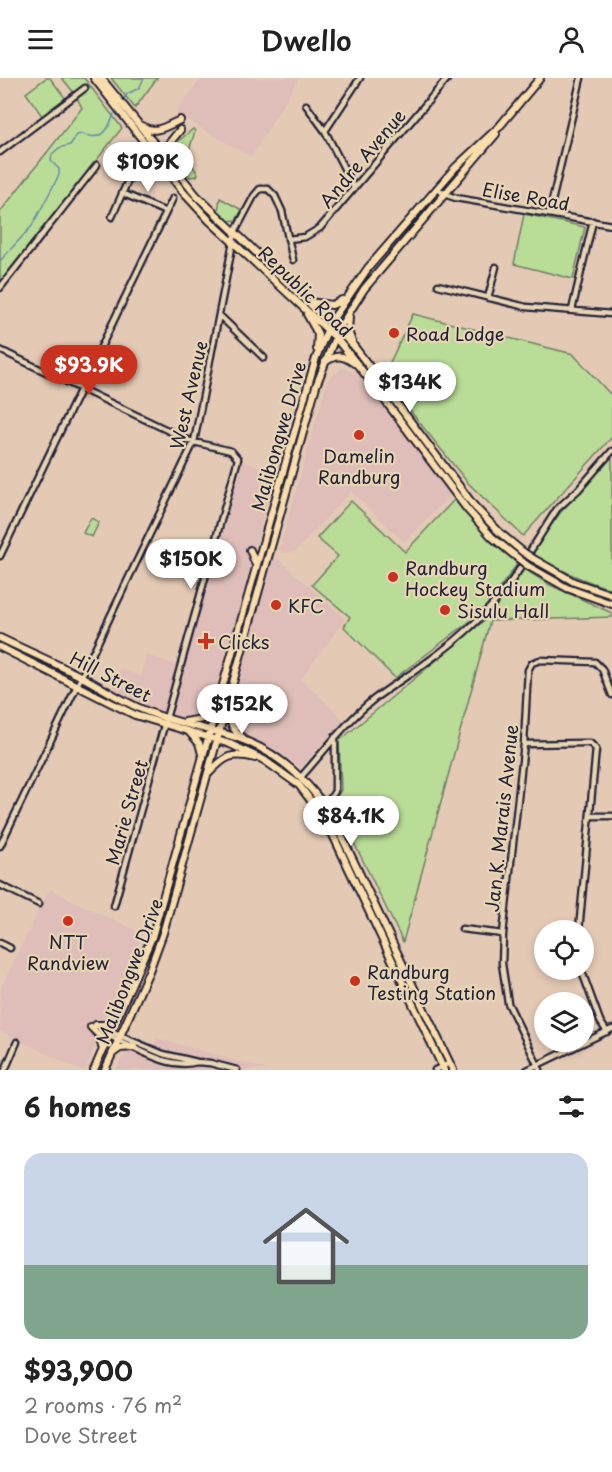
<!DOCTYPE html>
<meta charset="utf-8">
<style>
:root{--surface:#fff;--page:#f6f6f6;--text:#222;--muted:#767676;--line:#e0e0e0;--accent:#c8321e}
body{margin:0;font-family:"Playpen Sans",sans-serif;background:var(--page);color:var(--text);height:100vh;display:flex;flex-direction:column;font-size:22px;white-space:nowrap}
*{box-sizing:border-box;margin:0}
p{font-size:20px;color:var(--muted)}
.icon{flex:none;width:33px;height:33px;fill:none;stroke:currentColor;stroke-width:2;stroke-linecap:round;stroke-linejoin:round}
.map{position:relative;height:992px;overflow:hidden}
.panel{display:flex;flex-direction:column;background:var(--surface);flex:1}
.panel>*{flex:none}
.buttons{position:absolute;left:534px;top:842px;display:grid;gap:12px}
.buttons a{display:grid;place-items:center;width:60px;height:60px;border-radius:50%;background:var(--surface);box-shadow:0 3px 9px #0003;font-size:30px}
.price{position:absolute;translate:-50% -51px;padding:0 14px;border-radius:21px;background:#fff;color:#222;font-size:20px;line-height:39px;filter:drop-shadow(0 2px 3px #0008)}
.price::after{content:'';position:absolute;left:50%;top:36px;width:18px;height:14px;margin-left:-9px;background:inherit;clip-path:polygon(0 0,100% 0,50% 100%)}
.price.selected{background:var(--accent);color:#fff}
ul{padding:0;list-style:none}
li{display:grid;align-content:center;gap:12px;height:318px;padding:0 24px}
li+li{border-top:2px solid var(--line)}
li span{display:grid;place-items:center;height:186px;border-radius:18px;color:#555}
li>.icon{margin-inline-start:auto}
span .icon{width:108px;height:108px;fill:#fffc;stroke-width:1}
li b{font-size:26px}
h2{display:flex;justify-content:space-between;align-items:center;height:72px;padding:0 24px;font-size:26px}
header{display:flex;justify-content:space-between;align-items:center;height:78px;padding:0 24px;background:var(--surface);font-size:27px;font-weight:600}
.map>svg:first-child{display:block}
.built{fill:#dfbdb8}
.green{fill:#b9dc96;stroke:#6e7f68;stroke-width:1.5}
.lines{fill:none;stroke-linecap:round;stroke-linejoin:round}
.stream{stroke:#658ba9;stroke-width:1.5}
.minor-casing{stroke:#22223b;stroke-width:9}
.major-casing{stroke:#22223b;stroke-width:10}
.minor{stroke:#e8d5b3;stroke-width:4.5}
.major{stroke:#faddab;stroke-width:6}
.major-bridge-casing{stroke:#22223b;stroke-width:10;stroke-linecap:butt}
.major-bridge{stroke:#faddab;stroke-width:6}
.poi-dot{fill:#c8321e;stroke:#e8d5b3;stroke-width:2}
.labels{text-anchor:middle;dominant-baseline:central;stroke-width:4.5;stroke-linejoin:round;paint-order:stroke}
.street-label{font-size:18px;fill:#22223b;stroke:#e8d5b3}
.poi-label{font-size:18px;fill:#22223b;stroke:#e8d5b3;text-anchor:start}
</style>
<header><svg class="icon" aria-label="menu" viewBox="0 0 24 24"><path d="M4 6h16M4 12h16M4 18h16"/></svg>Dwello<svg class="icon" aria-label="person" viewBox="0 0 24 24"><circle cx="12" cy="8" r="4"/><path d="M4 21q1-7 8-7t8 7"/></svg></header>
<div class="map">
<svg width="612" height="992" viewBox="0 0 612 992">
<rect width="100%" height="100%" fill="#e4cab5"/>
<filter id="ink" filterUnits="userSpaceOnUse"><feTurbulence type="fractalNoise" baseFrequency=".0167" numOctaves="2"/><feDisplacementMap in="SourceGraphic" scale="12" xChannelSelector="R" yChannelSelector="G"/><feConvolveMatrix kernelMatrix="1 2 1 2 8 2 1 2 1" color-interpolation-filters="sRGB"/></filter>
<g filter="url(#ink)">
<!-- built -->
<path class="built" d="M 202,0 L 299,0 L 251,79 L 177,36 L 178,30 Z
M 343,290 L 359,297 L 451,416 L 404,464 L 351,413 L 295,474 L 283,475 L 279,472 L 328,301 Z
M 243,384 L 275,393 L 254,475 L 280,482 L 345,541 L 301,601 L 344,642 L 301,689 L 245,656 L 193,640 L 181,641 L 113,615 L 119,591 L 141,598 L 146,577 L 184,589 Z
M 49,811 L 143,856 L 85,992 L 80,992 L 0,953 L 0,912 Z
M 157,960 L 269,992 L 115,992 L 125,975 L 131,972 L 149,980 Z"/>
<!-- green -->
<path class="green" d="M 46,0 L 50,0 L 66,21 L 42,38 L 26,15 Z
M 62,0 L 84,0 L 122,50 L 0,204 L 0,134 L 82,30 L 75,16 Z
M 111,0 L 157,0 L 135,30 Z
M 193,51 L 195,53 L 187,79 L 198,96 L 197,98 L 190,99 L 169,77 L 169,71 Z
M 220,120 L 242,132 L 236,142 L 228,143 L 218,133 Z
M 524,136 L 585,149 L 573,201 L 514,186 Z
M 413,236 L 573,276 L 612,318 L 612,359 L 523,458 L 468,405 L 383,299 Z
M 612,379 L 612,511 C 582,503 557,491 530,475 L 561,434 Z
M 454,422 L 518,485 L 482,534 L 395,600 L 344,549 L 350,539 L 312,507 L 338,478 L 317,460 L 351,423 L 405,474 Z
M 91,440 L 99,444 L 92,459 L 83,455 Z
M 523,490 L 548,506 L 612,535 L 612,539 L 490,543 L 403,864 L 334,724 L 341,712 L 339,663 L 485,542 Z"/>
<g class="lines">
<!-- stream -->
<path class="stream" d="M 124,21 L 127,16 L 139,10 L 144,0
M 0,183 L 32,148 L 59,97 L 59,91 L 51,83 L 52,76 L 59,70 L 70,67 L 77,57 L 82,56 C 102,64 108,53 114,36"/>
<!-- minor casing -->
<g class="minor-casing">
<path id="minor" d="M 306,27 L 325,53 L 354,110
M 325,53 L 360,0
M 0,74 L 85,10
M 437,110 L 444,116 L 456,120 L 612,147
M 122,115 L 166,134
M 549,136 L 581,0
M 112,139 L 132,93
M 288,161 L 305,159 L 320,150 L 448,0
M 438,207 L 526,229 L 612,236
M 0,210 L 97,87
M 488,220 L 496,189
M 572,232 L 593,143
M 220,238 L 264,280
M 0,272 L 190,363 L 231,373 L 238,381 L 114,828
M 531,472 L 557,431 L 578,412 L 612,373
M 0,478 L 173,120
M 524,666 L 584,665 L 590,665 L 596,671 L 579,852
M 301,699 C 325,672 346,644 374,621 C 391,608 410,597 427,584 C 464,558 497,527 521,489
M 321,736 L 335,713 L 335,659
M 590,738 L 612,738
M 0,768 L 194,364 L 235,154 L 254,118 L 260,111 L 268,111 L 275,118 L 282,133 L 293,182
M 0,807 L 39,826
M 462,851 L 503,856
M 0,865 L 10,870
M 581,891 L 600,943 L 607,954
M 111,954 L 163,976 L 197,984 L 210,985 L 237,992
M 109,958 C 135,969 168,992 197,984
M 5,992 L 17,964
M 435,992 L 450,985
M 527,992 L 612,951
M 540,992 L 508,925 L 502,886 L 503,856 L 524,666 L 528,592 L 532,585 L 540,582 L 595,584 L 602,591 L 612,617"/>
</g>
<!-- major casing -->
<g class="major-casing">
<path id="major" d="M 94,0 L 184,115 L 209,142 L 335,259 L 365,296 L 467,431 L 492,459 L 519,481
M 101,0 L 196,117 L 353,267 L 474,428 L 500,455 L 523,474
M 142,48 C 154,57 167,48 180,42
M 166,80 L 167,68 L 180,52
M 309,224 L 332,227 L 342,222
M 307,236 L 318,256 L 317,271
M 349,239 L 348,253 L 352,264
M 325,284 C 336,276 343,277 354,285
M 250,472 L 256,487
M 532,480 L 574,504 L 612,517
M 528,488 L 567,510 L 612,526
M 0,560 C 27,573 55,585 82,599 C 101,609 119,621 139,630 C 169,644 203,649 235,659 C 278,673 310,704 334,742 L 453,992
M 0,569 L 135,637 L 230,666 L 264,682 L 299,707 L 321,736 L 333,757 L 444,992
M 228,631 C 229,644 233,652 243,660
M 185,644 L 202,641 L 217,632
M 190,655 L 199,665 L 203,680
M 209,695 C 225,678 231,674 255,680
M 314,747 L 323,748 L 328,753
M 96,947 L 108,947 L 115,943
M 91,949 L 100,958 L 102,969
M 113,975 L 120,970 L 134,969
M 94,992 L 152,859 L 287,380 L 316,280 L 330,245 L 368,190 L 455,90 L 499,49 L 540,0
M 105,992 L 149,893 L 163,855 L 316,308 L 338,252 L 364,211 L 496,56"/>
</g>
<!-- minor -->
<use href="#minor" class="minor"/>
<!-- major -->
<use href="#major" class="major"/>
<!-- major-bridge casing -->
<g class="major-bridge-casing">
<path id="major-bridge" d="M 523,474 L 532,480
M 519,481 L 528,488"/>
</g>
<!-- major-bridge -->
<use href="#major-bridge" class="major-bridge"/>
</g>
</g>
<!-- markers -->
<g class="poi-dot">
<circle cx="394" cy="255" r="6"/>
<circle cx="359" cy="357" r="6"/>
<circle cx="393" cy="499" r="6"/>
<circle cx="276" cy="527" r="6"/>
<circle cx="445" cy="532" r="6"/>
<path d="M203 554h6v6h6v6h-6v6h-6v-6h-6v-6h6z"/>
<circle cx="68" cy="843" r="6"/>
<circle cx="355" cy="903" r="6"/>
</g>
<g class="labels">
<!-- street labels -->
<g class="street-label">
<text transform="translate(362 80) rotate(-50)">Andre Avenue</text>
<text transform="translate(526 118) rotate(10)">Elise Road</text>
<text transform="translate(306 213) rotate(44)">Republic Road</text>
<text transform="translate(188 317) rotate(-77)">West Avenue</text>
<text transform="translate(278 358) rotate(-74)">Malibongwe Drive</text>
<text transform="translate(111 598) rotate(27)">Hill Street</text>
<text transform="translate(126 734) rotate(-74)">Marie Street</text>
<text transform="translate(501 740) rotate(-84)">Jan K. Marais Avenue</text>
<text transform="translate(129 893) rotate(-69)">Malibongwe Drive</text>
</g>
<!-- poi labels -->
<g class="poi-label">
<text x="406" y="255">Road Lodge</text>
<text x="359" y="377" text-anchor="middle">Damelin<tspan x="359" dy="21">Randburg</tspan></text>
<text x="405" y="489">Randburg<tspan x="405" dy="21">Hockey Stadium</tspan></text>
<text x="288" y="527">KFC</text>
<text x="457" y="532">Sisulu Hall</text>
<text x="218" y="563">Clicks</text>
<text x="68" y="863" text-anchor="middle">NTT<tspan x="68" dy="21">Randview</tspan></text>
<text x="367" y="893">Randburg<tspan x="367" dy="21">Testing Station</tspan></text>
</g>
</g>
</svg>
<div class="buttons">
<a><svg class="icon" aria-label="locate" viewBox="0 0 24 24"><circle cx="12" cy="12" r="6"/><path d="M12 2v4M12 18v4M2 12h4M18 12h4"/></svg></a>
<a><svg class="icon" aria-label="layers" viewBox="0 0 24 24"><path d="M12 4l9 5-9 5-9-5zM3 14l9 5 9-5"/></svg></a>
</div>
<b class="price" style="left:148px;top:115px">$109K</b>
<b class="price selected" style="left:89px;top:318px">$93.9K</b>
<b class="price" style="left:410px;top:335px">$134K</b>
<b class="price" style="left:191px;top:512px">$150K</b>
<b class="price" style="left:242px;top:657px">$152K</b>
<b class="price" style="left:351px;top:769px">$84.1K</b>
</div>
<section class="panel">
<h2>6 homes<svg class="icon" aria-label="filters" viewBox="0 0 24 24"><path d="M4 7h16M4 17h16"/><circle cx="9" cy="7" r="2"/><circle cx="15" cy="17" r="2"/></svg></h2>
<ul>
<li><span style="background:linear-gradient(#c9d6e8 60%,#7fa58c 0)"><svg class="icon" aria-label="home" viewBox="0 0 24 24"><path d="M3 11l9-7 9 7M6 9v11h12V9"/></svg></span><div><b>$93,900</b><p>2 rooms · 76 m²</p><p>Dove Street</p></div></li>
</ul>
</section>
